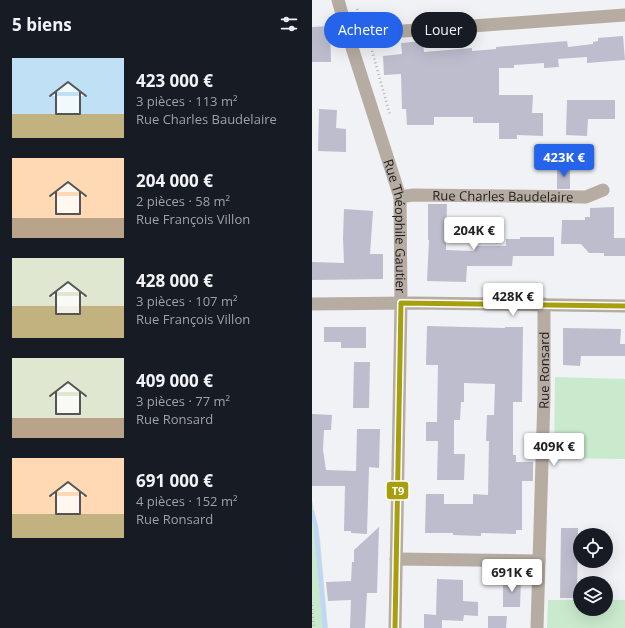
<!DOCTYPE html>
<html lang="fr">
<meta charset="utf-8">
<style>
:root{--surface:#171b24;--page:#20242c;--text:#f1f3f6;--muted:#9ea1a6;--accent:#2563eb}
body{margin:0;font-family:"Open Sans",sans-serif;background:var(--page);color:var(--text);height:100vh;display:flex;flex-direction:column;font-size:15px;white-space:nowrap}
*{box-sizing:border-box;margin:0}
p{font-size:13px;color:var(--muted)}
.icon{flex:none;width:22px;height:22px;fill:none;stroke:currentColor;stroke-width:2;stroke-linecap:round;stroke-linejoin:round}
.map{position:relative;flex:1;overflow:hidden}
.sheet{display:flex;flex-direction:column;background:var(--surface);width:312px}
.sheet>*{flex:none}
.guide{position:absolute;left:12px;top:12px;width:241px;height:36px;display:flex;gap:8px}
.buttons{position:absolute;left:261px;top:528px;display:grid;gap:8px}
.buttons a{display:grid;place-items:center;width:40px;height:40px;border-radius:50%;background:var(--surface);box-shadow:0 4px 16px #0002;font-size:20px}
.price{position:absolute;translate:-50% -34px;padding:0 9px;border-radius:4px;background:#fff;color:#222;font-size:13px;line-height:26px;filter:drop-shadow(0 1px 2px #0008)}
.price::after{content:'';position:absolute;left:50%;top:24px;width:12px;height:9px;margin-left:-6px;background:inherit;clip-path:polygon(0 0,100% 0,50% 100%)}
.price.current{background:var(--accent);color:#fff}
ul{padding:0;list-style:none}
li{display:flex;align-items:center;gap:12px;height:100px;padding:0 12px}
li span{display:grid;place-items:center;flex:none;width:112px;height:80px;border-radius:0px;color:#555}
li>.icon{margin-inline-start:auto}
span .icon{width:48px;height:48px;fill:#fffc;stroke-width:1}
li b{font-size:17px}
h2{display:flex;justify-content:space-between;align-items:center;height:48px;padding:0 12px;font-size:17px}
.tag{padding:0 14px;border-radius:18px;background:var(--surface);box-shadow:0 4px 16px #0002;font-size:14px;line-height:36px}
.tag.current{background:var(--accent);color:#fff}
main{display:flex;flex:1;min-height:0}
.map>svg:first-child{display:block}
.green{fill:#c9eacc}
.lines{fill:none;stroke-linecap:round;stroke-linejoin:round}
.stream{stroke:#c1d5f7;stroke-width:4.5}
.building{fill:#bdbdce}
.path{stroke:#b5b0a9;stroke-width:2.5;stroke-dasharray:1 3;stroke-linecap:butt}
.minor{stroke:#b6aca1;stroke-width:13}
.bus-1-casing{stroke:#fff;stroke-width:8}
.bus-1{stroke:#a79f0e;stroke-width:5}
.labels{text-anchor:middle;dominant-baseline:central;stroke-width:3.5;stroke-linejoin:round;paint-order:stroke}
.street-label{font-size:13px;fill:#222224;stroke:#fff}
.line-badge{stroke:#fff;stroke-width:1.5}
.badge-label{font-size:11px;text-anchor:middle;font-weight:bold;fill:#fff}
</style>
<main>
<section class="sheet">
<h2>5 biens<svg class="icon" aria-label="filters" viewBox="0 0 24 24"><path d="M4 7h16M4 17h16"/><circle cx="9" cy="7" r="2"/><circle cx="15" cy="17" r="2"/></svg></h2>
<ul>
<li><span style="background:linear-gradient(#bfe0f5 70%,#c2b280 0)"><svg class="icon" aria-label="home" viewBox="0 0 24 24"><path d="M3 11l9-7 9 7M6 9v11h12V9"/></svg></span><div><b>423 000 €</b><p>3 pièces · 113 m²</p><p>Rue Charles Baudelaire</p></div></li>
<li><span style="background:linear-gradient(#ffd9b3 75%,#b9a48a 0)"><svg class="icon" aria-label="home" viewBox="0 0 24 24"><path d="M3 11l9-7 9 7M6 9v11h12V9"/></svg></span><div><b>204 000 €</b><p>2 pièces · 58 m²</p><p>Rue François Villon</p></div></li>
<li><span style="background:linear-gradient(#dfe7d0 60%,#c2b280 0)"><svg class="icon" aria-label="home" viewBox="0 0 24 24"><path d="M3 11l9-7 9 7M6 9v11h12V9"/></svg></span><div><b>428 000 €</b><p>3 pièces · 107 m²</p><p>Rue François Villon</p></div></li>
<li><span style="background:linear-gradient(#dfe7d0 75%,#b9a48a 0)"><svg class="icon" aria-label="home" viewBox="0 0 24 24"><path d="M3 11l9-7 9 7M6 9v11h12V9"/></svg></span><div><b>409 000 €</b><p>3 pièces · 77 m²</p><p>Rue Ronsard</p></div></li>
<li><span style="background:linear-gradient(#ffd9b3 70%,#c2b280 0)"><svg class="icon" aria-label="home" viewBox="0 0 24 24"><path d="M3 11l9-7 9 7M6 9v11h12V9"/></svg></span><div><b>691 000 €</b><p>4 pièces · 152 m²</p><p>Rue Ronsard</p></div></li>
</ul>
</section>
<div class="map">
<svg width="313" height="628" viewBox="0 0 313 628">
<rect width="100%" height="100%" fill="#f1f2f5"/>
<!-- green -->
<path class="green" d="M 243,377 L 313,379 L 313,459 L 242,458 Z
M 0,500 L 8,539 L 16,628 L 0,628 Z
M 236,600 L 268,600 L 268,609 L 294,609 L 294,600 L 313,600 L 313,628 L 235,628 Z"/>
<g class="lines">
<!-- stream -->
<path class="stream" d="M 0,512 L 4,527 L 13,628"/>
</g>
<!-- building -->
<path class="building" d="M 18,26 L 19,62 L 0,62 L 0,27 Z
M 311,36 L 313,60 L 275,63 L 275,57 L 246,59 L 247,67 L 232,68 L 232,63 L 202,65 L 202,68 L 187,68 L 187,95 L 221,95 L 220,113 L 231,113 L 231,136 L 205,135 L 205,139 L 187,139 L 187,123 L 161,123 L 161,117 L 122,117 L 122,125 L 95,125 L 94,109 L 90,109 L 89,74 L 72,75 L 71,56 L 90,54 L 89,43 L 111,41 L 112,52 L 160,48 L 160,51 L 184,49 L 184,47 L 255,41 L 256,47 L 281,44 L 281,42 L 286,41 L 286,38 Z
M 255,100 L 303,100 L 303,119 L 276,119 L 275,136 L 254,135 Z
M 7,109 L 25,110 L 24,128 L 34,129 L 34,152 L 6,151 Z
M 245,166 L 258,166 L 258,189 L 245,189 Z
M 116,204 L 135,204 L 134,250 L 162,251 L 162,246 L 194,246 L 194,239 L 208,239 L 208,237 L 242,237 L 242,256 L 201,256 L 200,266 L 155,266 L 154,282 L 115,281 L 117,240 L 116,240 Z
M 302,207 L 302,238 L 313,238 L 313,256 L 292,256 L 292,253 L 277,253 L 269,244 L 249,244 L 250,220 L 273,220 L 273,217 L 278,217 L 278,208 Z
M 32,209 L 61,211 L 58,254 L 71,254 L 71,279 L 0,280 L 0,262 L 32,263 L 31,238 Z
M 115,326 L 193,328 L 193,327 L 211,327 L 210,402 L 201,402 L 201,455 L 204,455 L 204,462 L 221,462 L 221,481 L 210,481 L 210,530 L 204,530 L 204,534 L 169,533 L 169,536 L 141,535 L 141,533 L 113,533 L 114,494 L 132,494 L 132,504 L 161,504 L 161,494 L 176,495 L 177,441 L 174,441 L 175,415 L 182,415 L 183,384 L 152,383 L 152,402 L 149,402 L 148,420 L 142,420 L 142,454 L 153,454 L 152,480 L 125,480 L 126,441 L 114,441 L 114,422 L 125,422 L 126,365 L 114,365 Z
M 12,327 L 54,327 L 54,348 L 29,348 L 29,342 L 12,342 Z
M 251,328 L 309,329 L 308,344 L 313,344 L 313,356 L 269,356 L 268,366 L 251,365 Z
M 42,362 L 58,362 L 57,408 L 41,408 Z
M 0,414 L 20,415 L 19,430 L 12,430 L 11,450 L 14,470 L 44,471 L 45,429 L 68,429 L 67,468 L 57,467 L 55,534 L 39,533 L 39,531 L 32,531 L 33,486 L 0,486 Z
M 67,527 L 65,593 L 55,593 L 53,628 L 38,628 L 39,600 L 16,601 L 14,582 L 39,581 L 40,562 L 42,562 L 42,550 Z
M 249,528 L 266,528 L 265,598 L 248,598 Z
M 125,579 L 151,580 L 151,601 L 166,602 L 166,616 L 152,615 L 151,621 L 130,620 L 130,628 L 112,628 L 112,614 L 124,615 Z
M 191,580 L 209,580 L 208,607 L 191,607 Z
M 176,616 L 195,616 L 194,628 L 176,628 Z"/>
<g class="lines">
<!-- path -->
<path class="path" d="M 45,9 L 49,21
M 59,47 L 78,115
M 0,605 L 2,628"/>
<!-- minor -->
<g class="minor">
<path id="s1" d="M 26,0 L 36,35 L 88,197 L 89,303 L 83,628"/>
<path d="M 36,35 L 313,15"/>
<path id="s2" d="M 88,197 L 101,195 L 274,197 L 291,190"/>
<path d="M 0,304 L 101,303 L 313,306"/>
<path d="M 84,559 L 227,561"/>
<path id="s3" d="M 225,628 L 232,396 L 232,304"/>
</g>
<!-- bus-1 casing -->
<g class="bus-1-casing">
<path id="bus-1" d="M 83,628 L 89,303 L 313,306"/>
</g>
<!-- bus-1 -->
<use href="#bus-1" class="bus-1"/>
</g>
<g class="labels">
<!-- street labels -->
<g class="street-label">
<text stroke="none"><textPath href="#s2" startOffset="103">Rue Charles Baudelaire</textPath></text>
<text stroke="none"><textPath href="#s1" startOffset="235">Rue Théophile Gautier</textPath></text>
<text stroke="none"><textPath href="#s3" startOffset="258">Rue Ronsard</textPath></text>
</g>
</g>
<rect class="line-badge" x="74" y="481" width="23" height="19" rx="4" fill="#a79f0e"/>
<g class="badge-label">
<text x="86" y="495">T9</text>
</g>
</svg>
<div class="buttons">
<a><svg class="icon" aria-label="locate" viewBox="0 0 24 24"><circle cx="12" cy="12" r="6"/><path d="M12 2v4M12 18v4M2 12h4M18 12h4"/></svg></a>
<a><svg class="icon" aria-label="layers" viewBox="0 0 24 24"><path d="M12 4l9 5-9 5-9-5zM3 14l9 5 9-5"/></svg></a>
</div>
<b class="price current" style="left:252px;top:178px">423K €</b>
<b class="price" style="left:162px;top:251px">204K €</b>
<b class="price" style="left:201px;top:317px">428K €</b>
<b class="price" style="left:242px;top:467px">409K €</b>
<b class="price" style="left:200px;top:593px">691K €</b>
<div class="guide">
<a class="tag current">Acheter</a>
<a class="tag">Louer</a>
</div>
</div>
</main>
